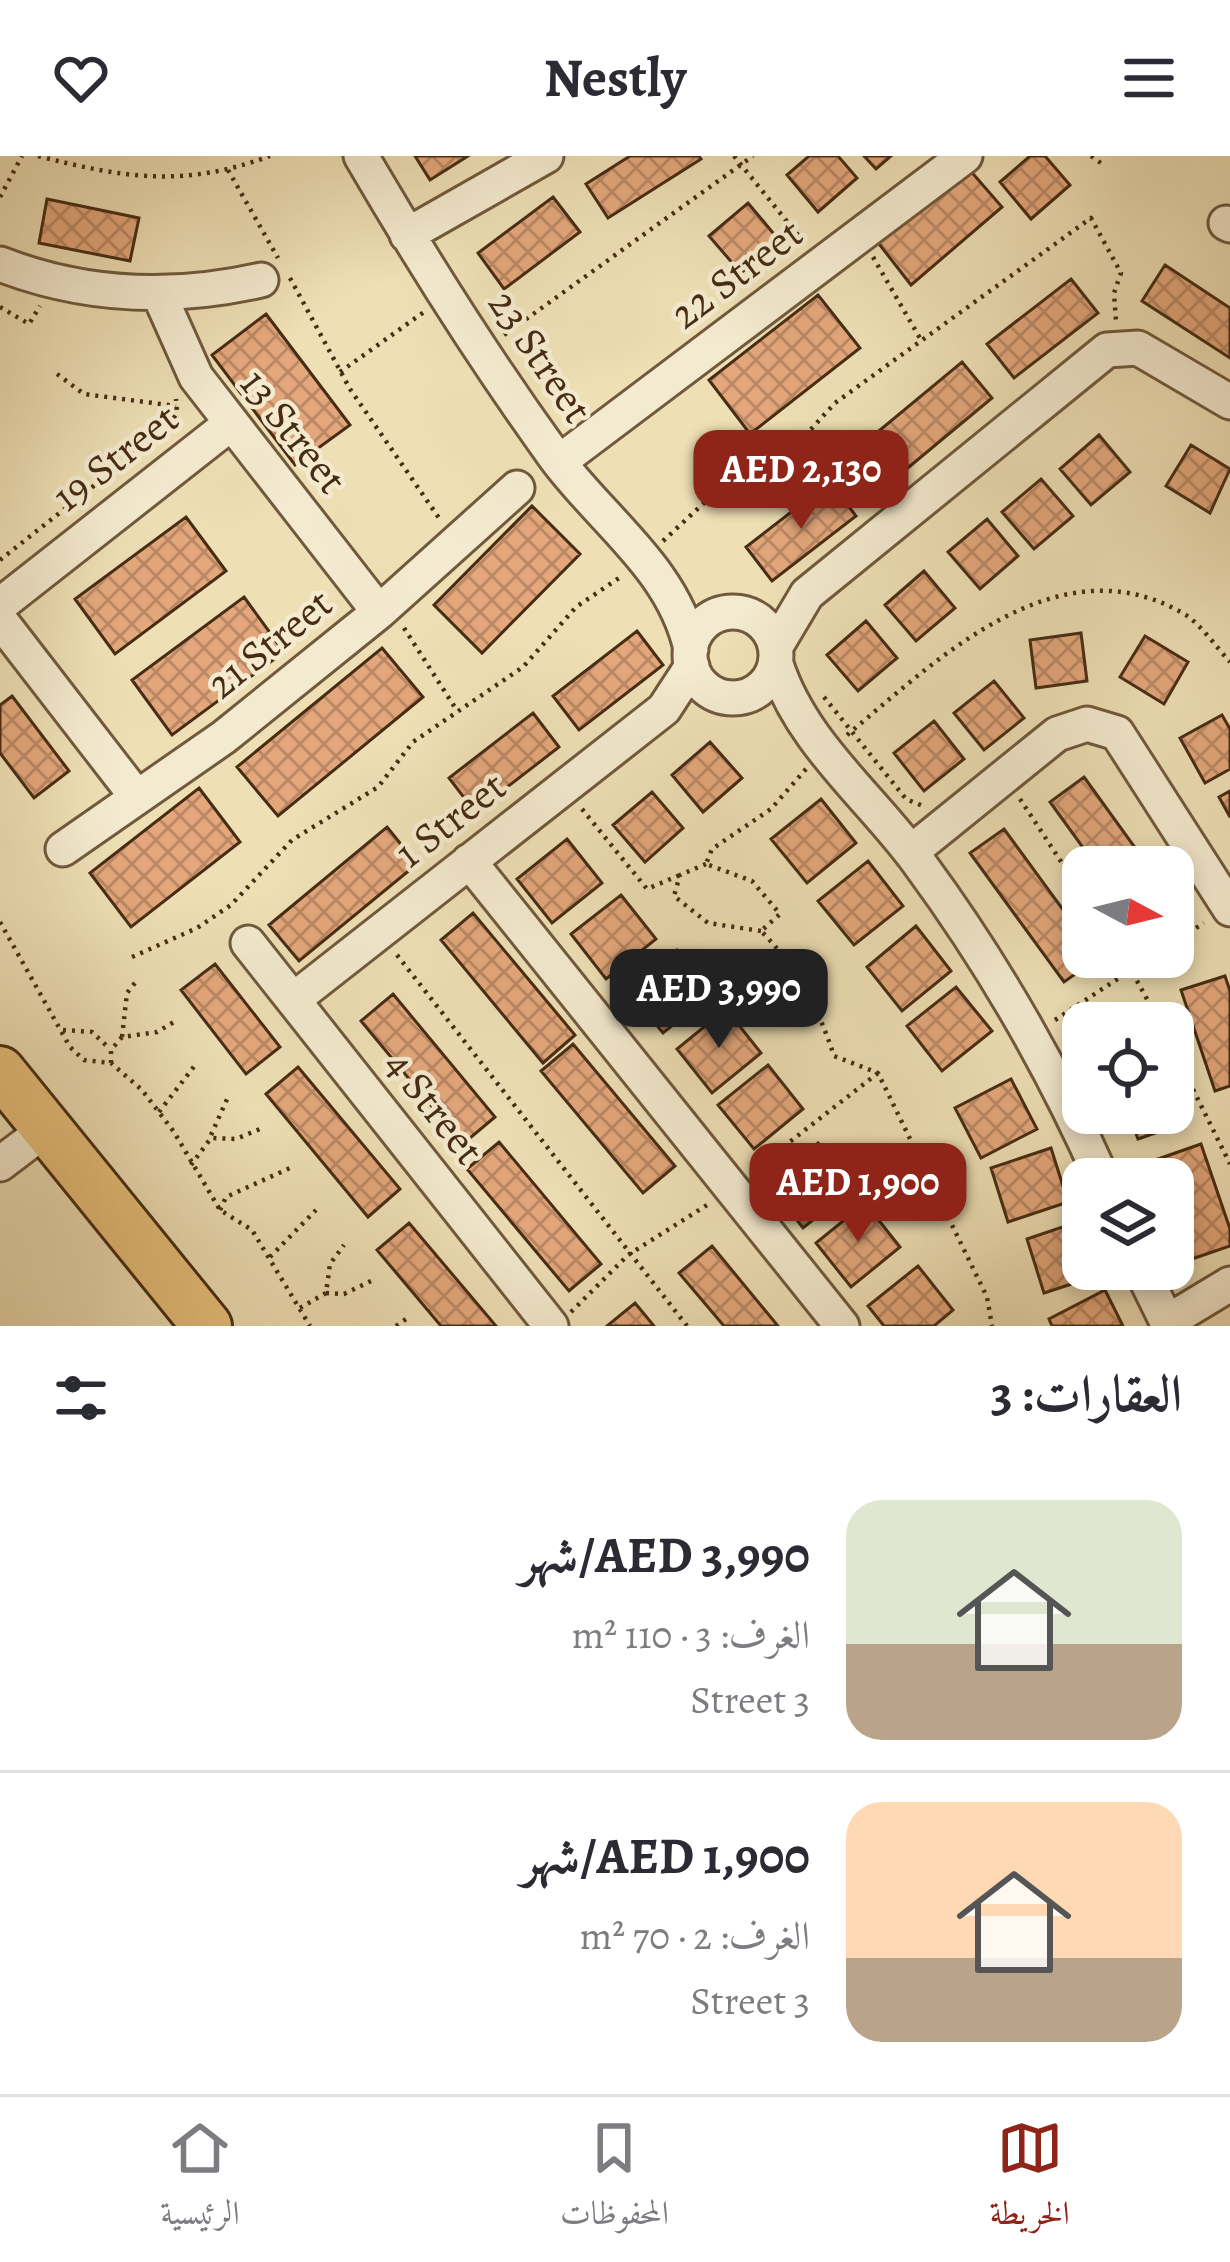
<!DOCTYPE html>
<html lang="ar">
<meta charset="utf-8">
<style>
:root{--surface:#fff;--page:#f2f2f3;--text:#2b2b33;--muted:#7c7c81;--line:#e1e1e2;--accent:#8f2418}
body{margin:0;font-family:Alegreya,Amiri,serif;background:var(--page);color:var(--text);direction:rtl;height:100vh;display:flex;flex-direction:column;font-size:45px;white-space:nowrap}
*{box-sizing:border-box;margin:0}
p{font-size:39px;color:var(--muted)}
.icon{flex:none;width:66px;height:66px;fill:none;stroke:currentColor;stroke-width:2;stroke-linecap:round;stroke-linejoin:round}
.map{position:relative;height:1170px;overflow:hidden;direction:ltr}
.side{display:flex;flex-direction:column;background:var(--surface);flex:1}
.side>*{flex:none}
.needle{width:78px;rotate:97deg}
.buttons{position:absolute;left:1062px;top:690px;display:grid;gap:24px}
.buttons a{display:grid;place-items:center;width:132px;height:132px;border-radius:24px;background:var(--surface);box-shadow:0 6px 18px #0003;font-size:60px}
.price{position:absolute;translate:-50% -102px;padding:0 27px;border-radius:24px;background:var(--accent);color:#fff;font-size:39px;line-height:78px;filter:drop-shadow(0 3px 6px #0008)}
.price::after{content:'';position:absolute;left:50%;top:72px;width:36px;height:27px;margin-left:-18px;background:inherit;clip-path:polygon(0 0,100% 0,50% 100%)}
.price.current{background:#222;color:#fff}
ul{padding:0;list-style:none}
li{display:flex;align-items:center;gap:36px;height:300px;padding:0 48px}
li+li{border-top:3px solid var(--line)}
li span{display:grid;place-items:center;flex:none;width:336px;height:240px;border-radius:36px;color:#555}
li>.icon{margin-inline-start:auto}
span .icon{width:144px;height:144px;fill:#fffc;stroke-width:1}
li b{font-size:51px}
h2{display:flex;justify-content:space-between;align-items:center;height:144px;padding:0 48px;font-size:51px}
header{display:flex;justify-content:space-between;align-items:center;height:156px;padding:0 48px;background:var(--surface);font-size:54px;font-weight:600}
.tabs{display:flex;justify-content:space-around;align-items:center;height:168px;border-top:3px solid var(--line);background:var(--surface);font-size:33px;color:var(--muted)}
.tabs a{display:grid;justify-items:center;gap:6px}
.tabs .current{color:var(--accent)}
.map>svg:first-child{display:block}
.building{fill:url(#building-cross-hatch);stroke:#462c13;stroke-width:3}
.lines{fill:none;stroke-linecap:round;stroke-linejoin:round}
.minor-casing{stroke:#70593c;stroke-width:39}
.highway-casing{stroke:#462c13;stroke-width:54}
.path{stroke:#462c13;stroke-width:4.5;stroke-dasharray:3 6;stroke-linecap:butt}
.minor{stroke:#f4eacf;stroke-width:33}
.highway{stroke:#e7c07a;stroke-width:48}
.labels{text-anchor:middle;dominant-baseline:central;stroke-width:9;stroke-linejoin:round;paint-order:stroke}
.street-label{font-size:42px;fill:#462c13;stroke:#f4eacf}
</style>
<header><svg class="icon" aria-label="menu" viewBox="0 0 24 24"><path d="M4 6h16M4 12h16M4 18h16"/></svg>Nestly<svg class="icon" aria-label="heart" viewBox="0 0 24 24"><path d="M12 20l-8-8c-3-5 5-10 8-4 3-6 11-1 8 4z"/></svg></header>
<div class="map">
<svg width="1230" height="1170" viewBox="0 0 1230 1170">
<defs>
<pattern id="building-cross-hatch" width="8" height="8" patternUnits="userSpaceOnUse" patternTransform="scale(3)"><rect width="8" height="8" fill="#e3a77b"/><path d="M0 0l8 8M0 8l8-8" fill="none" stroke="#ba8864"/></pattern>
</defs>
<rect width="100%" height="100%" fill="#eedfb5"/>
<filter id="stains"><feTurbulence type="fractalNoise" baseFrequency=".00167" numOctaves="4"/><feColorMatrix values="0 0 0 0 .2 0 0 0 0 .09 0 0 0 0 .02 0 0 0 .5 -.17"/></filter>
<radialGradient id="worn" r=".72"><stop offset=".6" stop-color="#630" stop-opacity="0"/><stop offset="1" stop-color="#630" stop-opacity=".3"/></radialGradient>
<!-- building -->
<path class="building" d="M 415,0 L 468,0 L 430,24 Z
M 630,0 L 699,0 L 701,3 L 608,62 L 586,28 Z
M 809,0 L 838,0 L 857,22 L 818,56 L 787,19 Z
M 864,0 L 891,0 L 876,13 Z
M 1030,0 L 1045,0 L 1070,29 L 1031,63 L 1000,26 Z
M 968,12 L 1002,51 L 911,129 L 876,84 Z
M 553,41 L 580,76 L 504,133 L 478,97 Z
M 47,43 L 139,62 L 130,105 L 39,87 Z
M 748,47 L 779,84 L 741,117 L 709,80 Z
M 1165,109 L 1230,152 L 1230,202 L 1142,145 Z
M 1071,123 L 1098,157 L 1014,222 L 987,188 Z
M 818,139 L 860,192 L 750,278 L 709,224 Z
M 266,158 L 350,269 L 295,309 L 212,199 Z
M 962,206 L 992,242 L 874,340 L 845,303 Z
M 1099,279 L 1130,316 L 1091,349 L 1060,313 Z
M 1191,289 L 1230,313 L 1210,357 L 1166,330 Z
M 1041,323 L 1073,360 L 1034,393 L 1002,356 Z
M 830,326 L 856,360 L 772,425 L 746,391 Z
M 532,350 L 580,398 L 482,497 L 434,449 Z
M 186,361 L 226,415 L 115,498 L 75,443 Z
M 987,363 L 1018,400 L 980,433 L 948,396 Z
M 924,415 L 955,452 L 916,485 L 885,449 Z
M 244,441 L 284,496 L 172,579 L 132,524 Z
M 866,465 L 897,502 L 858,535 L 827,499 Z
M 637,475 L 663,509 L 579,574 L 553,540 Z
M 1081,477 L 1087,525 L 1036,532 L 1030,484 Z
M 1145,480 L 1188,506 L 1164,548 L 1120,521 Z
M 382,492 L 423,541 L 278,660 L 237,611 Z
M 994,525 L 1024,562 L 984,594 L 954,557 Z
M 12,540 L 69,615 L 34,642 L 0,597 L 0,549 Z
M 533,557 L 559,591 L 475,656 L 449,622 Z
M 1222,559 L 1230,573 L 1230,613 L 1205,627 L 1180,582 Z
M 934,565 L 964,603 L 924,635 L 894,597 Z
M 710,586 L 742,622 L 703,656 L 672,619 Z
M 1084,621 L 1149,711 L 1097,711 L 1050,646 Z
M 199,632 L 240,686 L 131,771 L 90,717 Z
M 1230,635 L 1230,661 L 1219,641 Z
M 652,636 L 683,672 L 645,706 L 613,669 Z
M 821,643 L 856,687 L 807,727 L 771,683 Z
M 387,671 L 417,708 L 299,805 L 269,769 Z
M 1004,673 L 1083,781 L 1083,801 L 1098,802 L 1064,826 L 970,697 Z
M 567,683 L 602,727 L 552,767 L 517,723 Z
M 868,705 L 903,750 L 854,789 L 818,745 Z
M 621,739 L 656,783 L 606,823 L 571,778 Z
M 473,757 L 575,879 L 543,907 L 441,784 Z
M 916,770 L 951,815 L 902,855 L 867,811 Z
M 677,794 L 712,838 L 663,877 L 627,833 Z
M 215,808 L 280,891 L 246,918 L 181,834 Z
M 1225,820 L 1230,835 L 1230,930 L 1215,935 L 1181,834 Z
M 956,831 L 992,875 L 942,915 L 907,870 Z
M 393,838 L 495,961 L 463,988 L 361,865 Z
M 726,853 L 761,897 L 712,937 L 677,893 Z
M 573,888 L 675,1010 L 643,1037 L 541,915 Z
M 768,909 L 803,953 L 754,993 L 718,949 Z
M 298,911 L 400,1033 L 368,1061 L 266,938 Z
M 1011,923 L 1037,973 L 981,1002 L 955,952 Z
M 1173,943 L 1181,968 L 1138,983 L 1129,957 L 1173,957 Z
M 499,986 L 601,1108 L 569,1135 L 467,1013 Z
M 818,987 L 853,1032 L 803,1072 L 768,1027 Z
M 1201,988 L 1230,1073 L 1230,1090 L 1192,1103 L 1173,1048 L 1173,1023 L 1165,1023 L 1158,1003 Z
M 1051,992 L 1068,1046 L 1008,1066 L 991,1012 Z
M 865,1047 L 900,1091 L 851,1131 L 816,1087 Z
M 1083,1064 L 1083,1113 L 1105,1117 L 1044,1137 L 1027,1083 Z
M 409,1067 L 496,1170 L 441,1170 L 377,1094 Z
M 712,1090 L 778,1170 L 724,1170 L 679,1117 Z
M 918,1110 L 953,1154 L 934,1170 L 884,1170 L 868,1150 Z
M 1105,1134 L 1123,1170 L 1052,1170 L 1049,1163 Z
M 635,1147 L 654,1170 L 607,1170 Z"/>
<g class="lines">
<!-- minor casing -->
<g class="minor-casing">
<path id="minor" d="M 361,0 C 421,103 485,204 555,301 C 602,365 673,412 691,493
M 1226,67 L 1230,69
M 407,79 L 546,0
M 0,108 C 85,141 173,144 261,124
M 159,138 L 196,221 L 379,456
M 559,306 L 965,0
M 0,449 L 229,269
M690 499a43 43 0 1 1 86 0a43 43 0 1 1-86 0Z
M 0,464 L 136,640
M 776,490 L 807,438 L 1107,194 L 1138,192 L 1230,246
M 776,508 C 801,587 871,641 919,707 C 992,806 1052,910 1102,1023
M 63,693 L 224,581 L 379,456 L 517,332
M 911,696 L 1057,578 L 1087,568 L 1117,577 L 1230,753
M 469,705 L 842,1170
M 248,787 L 551,1170
M 293,844 L 664,553 L 692,510
M 0,1008 L 45,974
M 1141,1113 L 1169,1170
M 1167,1166 L 1230,1128"/>
</g>
<!-- highway casing -->
<g class="highway-casing">
<path id="highway" d="M 0,915 L 207,1170"/>
</g>
<!-- path -->
<path class="path" d="M 38,0 C 124,22 183,32 270,0
M 734,0 L 806,89
M 1091,0 L 1105,10
M 228,14 L 278,102
M 0,41 L 22,0
M 873,101 L 921,184
M 290,122 L 350,233 L 439,362
M 0,151 L 29,168 L 40,150
M 504,179 L 753,0
M 340,216 L 424,156
M 57,218 L 84,238 L 176,250
M 663,385 L 705,346 L 745,333 L 771,317 L 835,247 L 1091,62 L 1121,117 L 1114,137 L 1116,165
M 0,404 L 167,272 L 177,257 L 176,243
M 404,472 L 456,553
M 824,541 L 906,643 L 923,650
M 847,579 C 938,503 1059,383 1186,459 C 1202,470 1217,492 1230,506
M 806,613 L 771,653 L 712,693 L 706,708 L 752,725 L 780,758 L 761,775 C 799,814 817,849 834,900 L 878,917 L 987,1141 L 992,1170
M 1020,643 L 1083,739
M 582,653 L 647,733 L 680,719
M 706,708 L 680,719 L 674,740 L 708,767 L 761,775
M 0,766 L 70,891 L 84,904 L 111,907 L 142,934 L 174,976 L 220,1054 L 252,1074 L 310,1170
M 1173,786 L 1204,767
M 397,799 L 687,1170
M 132,801 L 197,772 L 231,749 L 292,684 L 378,631 L 413,586 L 523,511 L 576,451 L 622,420
M 1124,801 L 1160,867
M 1055,864 L 1151,801
M 63,874 L 92,876 L 110,893
M 122,881 L 127,837 L 138,823
M 1173,893 L 1230,1008
M 111,907 L 111,894 L 122,881 L 157,876 L 174,866
M 159,956 L 196,908
M 211,979 L 228,941
M 191,1009 L 211,982 L 236,983 L 260,973
M 755,1013 L 878,917
M 220,1054 L 226,1041 L 290,1012
M 270,1101 L 316,1054
M 326,1137 L 344,1138 L 371,1125
M 300,1152 L 326,1137 L 330,1108 L 344,1089
M 571,1156 L 628,1099 L 707,1049
M 396,1170 L 406,1163"/>
<!-- minor -->
<use href="#minor" class="minor"/>
<!-- highway -->
<use href="#highway" class="highway"/>
</g>
<g class="labels">
<!-- street labels -->
<g class="street-label">
<text transform="translate(736 117) rotate(-37)">22 Street</text>
<text transform="translate(541 200) rotate(56)">23 Street</text>
<text transform="translate(294 275) rotate(52)">13 Street</text>
<text transform="translate(115 301) rotate(-38)">19 Street</text>
<text transform="translate(269 487) rotate(-39)">21 Street</text>
<text transform="translate(450 663) rotate(-38)">1 Street</text>
<text transform="translate(435 951) rotate(52)">4 Street</text>
</g>
</g>
<rect width="100%" height="100%" filter="url(#stains)"/>
<rect width="100%" height="100%" fill="url(#worn)"/>
</svg>
<div class="buttons">
<a><svg class="needle" viewBox="-14 -14 28 28"><path d="M0-13l5 13h-10z" fill="#e53935"/><path d="M0 13l5-13h-10z" fill="#7c7c81"/></svg></a>
<a><svg class="icon" aria-label="locate" viewBox="0 0 24 24"><circle cx="12" cy="12" r="6"/><path d="M12 2v4M12 18v4M2 12h4M18 12h4"/></svg></a>
<a><svg class="icon" aria-label="layers" viewBox="0 0 24 24"><path d="M12 4l9 5-9 5-9-5zM3 14l9 5 9-5"/></svg></a>
</div>
<b class="price" style="left:801px;top:376px">AED 2,130</b>
<b class="price current" style="left:719px;top:895px">AED 3,990</b>
<b class="price" style="left:858px;top:1089px">AED 1,900</b>
</div>
<section class="side">
<h2>العقارات: 3<svg class="icon" aria-label="filters" viewBox="0 0 24 24"><path d="M4 7h16M4 17h16"/><circle cx="9" cy="7" r="2"/><circle cx="15" cy="17" r="2"/></svg></h2>
<ul>
<li><span style="background:linear-gradient(#dfe7d0 60%,#b9a48a 0)"><svg class="icon" aria-label="home" viewBox="0 0 24 24"><path d="M3 11l9-7 9 7M6 9v11h12V9"/></svg></span><div><b>AED 3,990/شهر</b><p>الغرف: 3 · 110 m²</p><p>3 Street</p></div></li>
<li><span style="background:linear-gradient(#ffd9b3 65%,#b9a48a 0)"><svg class="icon" aria-label="home" viewBox="0 0 24 24"><path d="M3 11l9-7 9 7M6 9v11h12V9"/></svg></span><div><b>AED 1,900/شهر</b><p>الغرف: 2 · 70 m²</p><p>3 Street</p></div></li>
</ul>
</section>
<nav class="tabs">
<a class="current"><svg class="icon" aria-label="map" viewBox="0 0 24 24"><path d="M3 6l6-2 6 2 6-2v14l-6 2-6-2-6 2zM9 4v14M15 6v14"/></svg>الخريطة</a>
<a><svg class="icon" aria-label="saved" viewBox="0 0 24 24"><path d="M7 4h10v16l-5-4-5 4z"/></svg>المحفوظات</a>
<a><svg class="icon" aria-label="home" viewBox="0 0 24 24"><path d="M3 11l9-7 9 7M6 9v11h12V9"/></svg>الرئيسية</a>
</nav>
